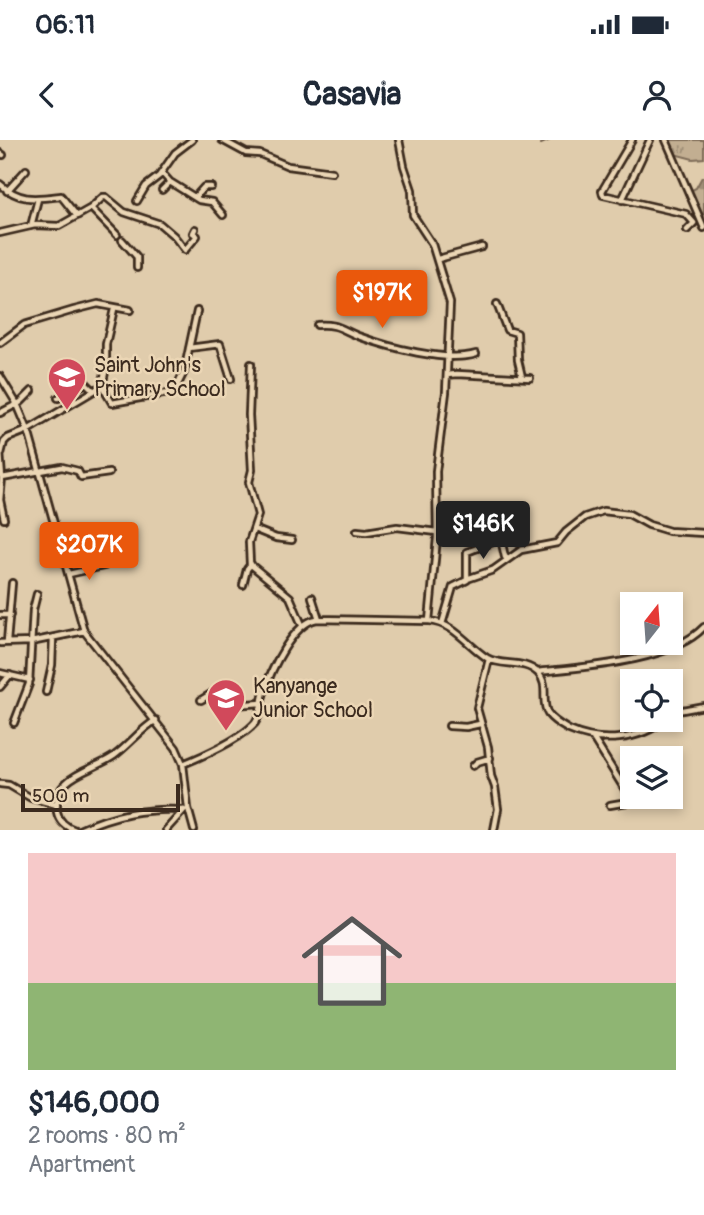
<!DOCTYPE html>
<meta charset="utf-8">
<style>
:root{--surface:#fff;--page:#f2f2f3;--text:#1f2937;--muted:#747a83;--accent:#ea580c}
body{margin:0;font-family:Pangolin,sans-serif;background:var(--page);color:var(--text);height:100vh;display:flex;flex-direction:column;font-size:26px;white-space:nowrap}
*{box-sizing:border-box;margin:0}
p{font-size:23px;color:var(--muted)}
.icon{flex:none;width:38px;height:38px;fill:none;stroke:currentColor;stroke-width:2;stroke-linecap:round;stroke-linejoin:round}
.map{position:relative;height:690px;overflow:hidden}
.details{display:flex;flex-direction:column;background:var(--surface);flex:1}
.details>*{flex:none}
.needle{width:46px;rotate:17deg}
.controls{position:absolute;left:620px;top:452px;display:grid;gap:14px}
.controls a{display:grid;place-items:center;width:63px;height:63px;border-radius:0px;background:var(--surface);box-shadow:0 4px 10px #0003;font-size:35px}
.scale{position:absolute;left:21px;bottom:18px;width:159px;box-sizing:border-box;padding-left:7px;border:4px solid #3b2a1e;border-top:0;font-size:19px;line-height:24px;white-space:nowrap;color:#3b2a1e;-webkit-text-stroke:5px #ebd6b5;paint-order:stroke}
.price{position:absolute;translate:-50% -60px;padding:0 16px;border-radius:7px;background:var(--accent);color:#fff;font-size:23px;line-height:46px;filter:drop-shadow(0 2px 4px #0008)}
.price::after{content:'';position:absolute;left:50%;top:42px;width:21px;height:16px;margin-left:-10px;background:inherit;clip-path:polygon(0 0,100% 0,50% 100%)}
.price.active{background:#222;color:#fff}
ul{padding:0;list-style:none}
li{display:grid;align-content:center;gap:14px;height:371px;padding:0 28px}
li span{display:grid;place-items:center;height:217px;border-radius:0px;color:#555}
li>.icon{margin-inline-start:auto}
span .icon{width:126px;height:126px;fill:#fffc;stroke-width:1}
li b{font-size:30px}
.status{display:flex;justify-content:space-between;align-items:center;height:49px;padding:0 35px;background:var(--surface);direction:ltr}
.status svg{height:19px;fill:currentColor}
header{display:flex;justify-content:space-between;align-items:center;height:91px;padding:0 28px;background:var(--surface);font-size:32px;font-weight:800}
.map>svg:first-child{display:block}
.grass{fill:url(#grass-tufts);stroke:#7e6c58;stroke-width:2}
.forest{fill:url(#forest-firs);stroke:#7e6c58;stroke-width:2}
.lines{fill:none;stroke-linecap:round;stroke-linejoin:round}
.stream{stroke:#73614e;stroke-width:2}
.minor-casing{stroke:#3b2a1e;stroke-width:10}
.minor{stroke:#ebd6b5;stroke-width:4.5}
.labels{text-anchor:middle;dominant-baseline:central;stroke-width:5;stroke-linejoin:round;paint-order:stroke}
.poi-label{font-size:21px;fill:#3b2a1e;stroke:#ebd6b5;text-anchor:start}
</style>
<div class="status"><b>06:11</b><svg viewBox="0 0 49 12"><path d="M0 12V9h3v3zM5 12V6h3v6zM10 12V3h3v9zM15 12V0h3v12zM26 1h20v11H26zM47 4h2v5h-2z"/></svg></div>
<header><svg class="icon" aria-label="back" viewBox="0 0 24 24"><path d="M15 5l-7 7 7 7"/></svg>Casavia<svg class="icon" aria-label="person" viewBox="0 0 24 24"><circle cx="12" cy="8" r="4"/><path d="M4 21q1-7 8-7t8 7"/></svg></header>
<div class="map">
<svg width="704" height="690" viewBox="0 0 704 690">
<defs>
<pattern id="grass-tufts" width="24" height="20" patternUnits="userSpaceOnUse" patternTransform="scale(1.75)"><rect width="24" height="20" fill="#c2ae91"/><path d="M3 7l-1-3M5 7V3M7 7l1-3M15 17l-1-3M17 17v-4M19 17l1-3" fill="none" stroke="#9f8e76"/></pattern>
<pattern id="forest-firs" width="22" height="20" patternUnits="userSpaceOnUse" patternTransform="scale(1.75)"><rect width="22" height="20" fill="#c2ae91"/><path d="M5 1l3.5 6h-7zM16 11l3.5 6h-7z" fill="#9f8e76"/></pattern>
</defs>
<rect width="100%" height="100%" fill="#e0ccac"/>
<filter id="ink" filterUnits="userSpaceOnUse"><feTurbulence type="fractalNoise" baseFrequency=".0143" numOctaves="2"/><feDisplacementMap in="SourceGraphic" scale="14" xChannelSelector="R" yChannelSelector="G"/><feConvolveMatrix kernelMatrix="1 2 1 2 8 2 1 2 1" color-interpolation-filters="sRGB"/></filter>
<g filter="url(#ink)">
<!-- grass -->
<path class="grass" d="M 669,0 L 704,0 L 704,18 L 693,19 L 674,14 Z"/>
<!-- forest -->
<path class="forest" d="M 702,37 L 704,37 L 704,78 L 701,80 L 688,52 L 696,48 Z"/>
<g class="lines">
<!-- stream -->
<path class="stream" d="M 541,4 L 550,0"/>
<!-- minor casing -->
<g class="minor-casing">
<path id="minor" d="M 222,0 L 246,13 L 260,14 L 288,26 L 332,32
M 399,0 L 404,26 L 412,50 L 413,75 L 432,104 L 450,163 L 446,252 L 436,331 L 437,398 L 429,481
M 632,0 L 602,51 L 603,55 L 686,74 L 694,83 L 687,90
M 666,0 L 704,88
M 0,13 L 3,15
M 162,33 L 170,42 L 162,50
M 170,42 L 199,60 L 212,62 L 223,75
M 0,44 C 20,62 35,59 61,56 L 77,76
M 7,51 L 26,30
M 195,57 L 204,47 L 211,47
M 622,60 L 650,0
M 137,61 L 146,46 L 159,36 L 175,13 L 192,0
M 91,68 L 103,57 L 106,57 L 124,72 L 160,84 L 174,96 L 185,110 L 197,96 L 193,93 L 195,89
M 31,86 L 38,59
M 0,93 L 35,85 L 59,86 L 91,68 L 117,95
M 122,100 L 137,117 L 137,128
M 438,119 L 482,107
M 497,164 L 507,190 L 517,193 L 518,220 L 522,237
M 317,185 C 338,184 339,188 358,196 C 388,207 446,223 476,214
M 0,203 L 24,185 L 74,170 L 98,164 L 130,170
M 189,208 L 220,204 L 231,239
M 251,224 L 249,275 L 252,330 L 249,342 L 258,375 L 249,402 L 250,424 L 290,457 L 302,485
M 447,235 L 457,234 L 530,238
M 0,236 L 17,264 L 28,290 L 84,491 L 176,608 L 183,624 L 188,668 L 194,690
M 102,246 L 106,228 L 106,204 L 114,169
M 58,258 L 86,243 L 93,250
M 0,273 L 21,262 L 32,251
M 0,312 L 2,338
M 1,314 L 4,302 L 8,298 L 28,290 L 102,246 L 112,263 L 174,252 L 184,232 L 197,171
M 4,379 L 0,360 L 2,338 L 62,327 L 78,331 L 81,337 L 109,333
M 254,389 L 276,398 L 292,400
M 357,391 L 366,392 L 397,387 L 437,392
M 503,399 L 509,384
M 69,434 L 104,426
M 467,439 L 493,430 L 521,410 L 557,403 L 566,392 L 585,377 L 603,371 L 629,374 L 649,385 L 669,391 L 704,393
M 243,445 L 247,429 L 251,424
M 312,457 L 319,479
M 0,475 L 10,475
M 442,484 L 453,447 L 467,440 L 467,412 L 501,399 L 505,417 L 507,418
M 7,502 L 12,443
M 0,503 L 31,502 L 84,491
M 489,519 L 477,568 L 488,607 L 491,636 L 495,647 L 498,669 L 494,690
M 537,532 C 585,527 671,522 704,487
M 0,533 L 30,540
M 0,547 L 10,535
M 46,552 L 52,525 L 53,498
M 201,560 L 227,544 L 229,562 L 234,565 L 261,563
M 670,576 L 677,571 L 704,566
M 14,583 L 29,544 L 33,470 L 37,454
M 449,586 L 466,587 L 480,584
M 593,598 L 624,648 L 632,654
M 183,624 C 203,616 241,599 255,583 C 261,575 261,561 264,552 C 271,530 293,483 317,479 L 429,481 C 454,483 467,505 487,518 C 502,527 524,519 538,533 C 550,545 540,561 548,574 C 553,581 562,586 569,590 C 601,604 639,601 666,579
M 473,626 L 477,622 L 490,618
M 0,644 L 9,645 L 31,658 L 57,665
M 610,665 L 633,661 L 634,656
M 75,690 C 66,687 59,682 57,672 C 52,635 91,632 114,616 C 129,605 140,590 156,580
M 79,690 C 115,674 144,668 183,670
M 166,690 L 184,670"/>
</g>
<!-- minor -->
<use href="#minor" class="minor"/>
</g>
</g>
<!-- icons -->
<defs>
<g id="school-pin" transform="scale(2.0125)"><path d="M0 17L-7.5 6A9.5 9.5 0 1 1 7.5 6Z" fill="#d1495b" stroke="#ebd6b5"/><path d="M0-5L7-2L0 1L-7-2ZM-4 1L0 2.5L4 1V4Q0 6-4 4Z" fill="#fff"/></g>
</defs>
<g fill-rule="evenodd">
<use href="#school-pin" x="67" y="237"/>
<use href="#school-pin" x="226" y="558"/>
</g>
<g class="labels">
<!-- poi labels -->
<g class="poi-label">
<text x="94" y="225">Saint John's<tspan x="94" dy="24">Primary School</tspan></text>
<text x="253" y="546">Kanyange<tspan x="253" dy="24">Junior School</tspan></text>
</g>
</g>
</svg>
<div class="controls">
<a><svg class="needle" viewBox="-14 -14 28 28"><path d="M0-13l5 13h-10z" fill="#e53935"/><path d="M0 13l5-13h-10z" fill="#747a83"/></svg></a>
<a><svg class="icon" aria-label="locate" viewBox="0 0 24 24"><circle cx="12" cy="12" r="6"/><path d="M12 2v4M12 18v4M2 12h4M18 12h4"/></svg></a>
<a><svg class="icon" aria-label="layers" viewBox="0 0 24 24"><path d="M12 4l9 5-9 5-9-5zM3 14l9 5 9-5"/></svg></a>
</div>
<div class="scale">500 m</div>
<b class="price" style="left:382px;top:190px">$197K</b>
<b class="price active" style="left:483px;top:421px">$146K</b>
<b class="price" style="left:89px;top:442px">$207K</b>
</div>
<section class="details">
<ul>
<li><span style="background:linear-gradient(#f6c9c9 60%,#8fb573 0)"><svg class="icon" aria-label="home" viewBox="0 0 24 24"><path d="M3 11l9-7 9 7M6 9v11h12V9"/></svg></span><div><b>$146,000</b><p>2 rooms · 80 m²</p><p>Apartment</p></div></li>
</ul>
</section>
